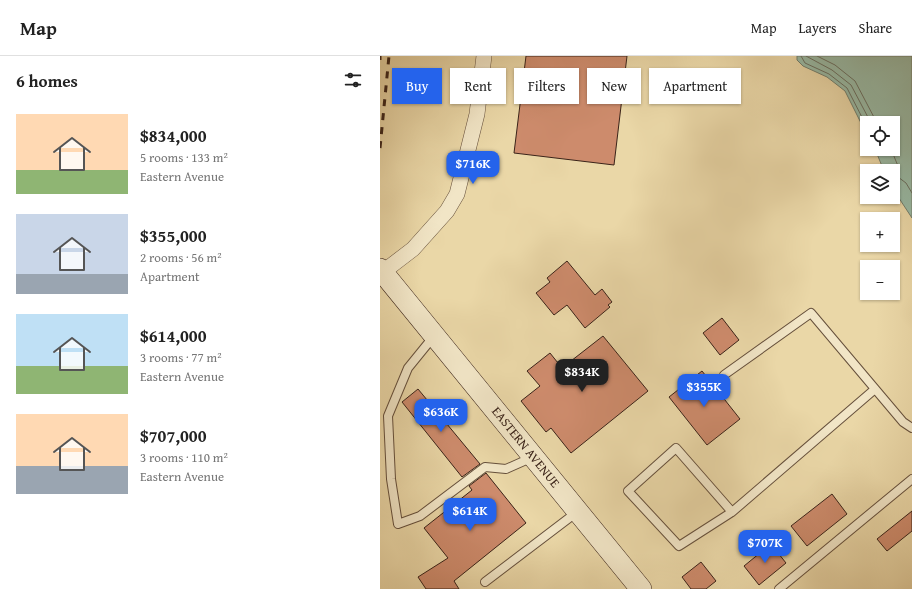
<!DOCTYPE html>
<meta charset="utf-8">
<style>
:root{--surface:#fff;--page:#f2f2f2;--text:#222;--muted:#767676;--line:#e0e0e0;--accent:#2563eb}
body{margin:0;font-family:"Gentium Book Plus",serif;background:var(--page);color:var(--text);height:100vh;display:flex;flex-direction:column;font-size:15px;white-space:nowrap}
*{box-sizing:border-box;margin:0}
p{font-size:13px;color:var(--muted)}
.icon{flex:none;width:22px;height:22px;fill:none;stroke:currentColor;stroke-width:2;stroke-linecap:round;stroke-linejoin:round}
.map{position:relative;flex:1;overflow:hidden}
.drawer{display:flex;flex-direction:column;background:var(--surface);width:380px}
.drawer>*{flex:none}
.guide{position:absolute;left:12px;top:12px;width:380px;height:36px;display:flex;gap:8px}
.fabs{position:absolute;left:480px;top:60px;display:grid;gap:8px}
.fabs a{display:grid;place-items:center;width:40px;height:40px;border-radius:0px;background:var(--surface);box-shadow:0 1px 3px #0004;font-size:20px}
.price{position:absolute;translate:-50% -34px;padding:0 9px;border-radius:8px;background:var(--accent);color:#fff;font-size:13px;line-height:26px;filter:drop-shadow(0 1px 2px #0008)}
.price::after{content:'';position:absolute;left:50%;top:24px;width:12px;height:9px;margin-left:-6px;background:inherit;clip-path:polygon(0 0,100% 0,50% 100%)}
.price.current{background:#222;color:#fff}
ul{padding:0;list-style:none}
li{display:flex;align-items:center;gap:12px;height:100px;padding:0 16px}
li span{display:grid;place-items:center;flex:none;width:112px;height:80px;border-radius:0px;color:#555}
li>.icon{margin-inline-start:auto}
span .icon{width:48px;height:48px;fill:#fffc;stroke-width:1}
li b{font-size:17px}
h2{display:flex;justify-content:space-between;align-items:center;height:48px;padding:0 16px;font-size:17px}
.pill{padding:0 14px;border-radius:0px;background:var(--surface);box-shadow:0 1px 3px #0004;font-size:14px;line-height:36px}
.pill.current{background:var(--accent);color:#fff}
header{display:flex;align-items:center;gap:24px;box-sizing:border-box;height:56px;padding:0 20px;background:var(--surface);border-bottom:1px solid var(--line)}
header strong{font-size:19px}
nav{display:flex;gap:22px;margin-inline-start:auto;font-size:14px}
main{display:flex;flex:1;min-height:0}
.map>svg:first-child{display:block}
.water{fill:#98baa6;stroke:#727e6e}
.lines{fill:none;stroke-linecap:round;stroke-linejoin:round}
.shore{stroke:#696e60;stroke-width:1}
.building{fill:#cd8b6c;stroke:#3a2319}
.lane-casing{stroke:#66503c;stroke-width:10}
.street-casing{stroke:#66503c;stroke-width:16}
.secondary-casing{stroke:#3a2319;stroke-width:22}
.lane{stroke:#f1e5c6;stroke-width:8}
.street{stroke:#f1e5c6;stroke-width:15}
.secondary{stroke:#f1e5c6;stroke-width:21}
.rail{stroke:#3a2319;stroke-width:3;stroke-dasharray:7 7;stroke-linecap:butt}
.labels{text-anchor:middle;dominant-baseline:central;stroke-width:3;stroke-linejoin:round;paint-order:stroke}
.street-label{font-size:13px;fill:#3a2319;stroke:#f1e5c6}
</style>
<header>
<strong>Map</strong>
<nav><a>Map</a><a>Layers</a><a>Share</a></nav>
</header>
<main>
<section class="drawer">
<h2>6 homes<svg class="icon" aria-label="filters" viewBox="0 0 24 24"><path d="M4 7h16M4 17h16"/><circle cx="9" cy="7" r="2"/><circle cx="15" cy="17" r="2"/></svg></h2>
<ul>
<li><span style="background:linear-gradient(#ffd9b3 70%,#8fb573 0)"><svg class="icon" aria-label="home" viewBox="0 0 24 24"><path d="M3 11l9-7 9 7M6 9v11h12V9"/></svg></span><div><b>$834,000</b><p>5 rooms · 133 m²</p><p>Eastern Avenue</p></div></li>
<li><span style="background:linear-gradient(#c9d6e8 75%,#9aa5b1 0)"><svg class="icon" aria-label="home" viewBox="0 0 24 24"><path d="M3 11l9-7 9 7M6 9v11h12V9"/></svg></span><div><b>$355,000</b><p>2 rooms · 56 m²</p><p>Apartment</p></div></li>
<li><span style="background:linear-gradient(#bfe0f5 65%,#8fb573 0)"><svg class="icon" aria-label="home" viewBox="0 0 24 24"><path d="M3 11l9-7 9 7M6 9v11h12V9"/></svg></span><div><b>$614,000</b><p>3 rooms · 77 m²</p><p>Eastern Avenue</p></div></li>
<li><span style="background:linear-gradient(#ffd9b3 65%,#9aa5b1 0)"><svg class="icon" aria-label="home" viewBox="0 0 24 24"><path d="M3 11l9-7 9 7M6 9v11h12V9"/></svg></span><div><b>$707,000</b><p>3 rooms · 110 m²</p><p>Eastern Avenue</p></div></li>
</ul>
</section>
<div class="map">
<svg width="532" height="533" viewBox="0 0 532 533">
<rect width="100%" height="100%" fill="#ead7a7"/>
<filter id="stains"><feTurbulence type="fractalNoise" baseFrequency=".005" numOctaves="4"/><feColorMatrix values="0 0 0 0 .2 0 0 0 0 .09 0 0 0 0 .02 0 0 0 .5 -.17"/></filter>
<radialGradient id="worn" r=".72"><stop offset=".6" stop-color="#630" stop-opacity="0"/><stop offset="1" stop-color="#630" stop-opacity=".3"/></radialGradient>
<!-- water -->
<path class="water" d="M 417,0 L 532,0 L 532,162 L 513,133 L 513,115 L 504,115 L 495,93 L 513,93 L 513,67 L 487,67 L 487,79 L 465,35 L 447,21 L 423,10 L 417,4 Z"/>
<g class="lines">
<!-- shore -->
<path class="shore" d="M 421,0 L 425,7 L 449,18 L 467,32 L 487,71
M 426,0 L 452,14 L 471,29 L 491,67
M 437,0 L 455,9 L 475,25 L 497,67
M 511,93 L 518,110 L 518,121 L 526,127 L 532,137"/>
</g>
<!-- building -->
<path class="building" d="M 146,0 L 247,0 L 234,109 L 134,97 Z
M 187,205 L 215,239 L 222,233 L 232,246 L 228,249 L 230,251 L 205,272 L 187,249 L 174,259 L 156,237 L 170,226 L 167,222 Z
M 342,262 L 359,284 L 340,299 L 323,277 Z
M 223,280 L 268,335 L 191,397 L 171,372 L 166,376 L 141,345 L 160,330 L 147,315 L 170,297 L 182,312 Z
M 322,315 L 360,363 L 327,389 L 289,341 Z
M 38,333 L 100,408 L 82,421 L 22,346 Z
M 106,417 L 146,467 L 74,525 L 79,533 L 46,533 L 38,521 L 68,502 L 44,472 L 92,434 L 89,430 Z
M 452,438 L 467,458 L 427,490 L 411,470 Z
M 532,455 L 532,475 L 507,495 L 497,483 Z
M 391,488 L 406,507 L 379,529 L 364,510 Z
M 321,506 L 336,525 L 326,533 L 311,533 L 302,521 Z"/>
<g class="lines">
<!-- lane casing -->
<g class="lane-casing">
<path id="lane" d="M 54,280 L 28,312 L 8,360 L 11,423 L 18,468 L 40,460 L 105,411 L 126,413 L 153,401
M 344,319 L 431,257 L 523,366 L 532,372
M 352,456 L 299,490 L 248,435 L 296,392 L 352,456 L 495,333
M 105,526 L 197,456
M 399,533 L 532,423"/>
</g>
<!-- street casing -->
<g class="street-casing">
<path id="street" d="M 3,216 L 33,193 L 67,155 L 77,138 L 97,58 L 104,0"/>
</g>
<!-- secondary casing -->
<g class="secondary-casing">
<path id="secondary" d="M 0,213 L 261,533"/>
</g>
<!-- lane -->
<use href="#lane" class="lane"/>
<!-- street -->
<use href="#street" class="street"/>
<!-- secondary -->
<use href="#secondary" class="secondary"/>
<!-- rail -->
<path class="rail" d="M 0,4 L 0,0
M 0,92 L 9,0"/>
</g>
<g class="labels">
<!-- street labels -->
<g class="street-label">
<text transform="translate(146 391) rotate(51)">EASTERN AVENUE</text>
</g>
</g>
<rect width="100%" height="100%" filter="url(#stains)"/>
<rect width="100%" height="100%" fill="url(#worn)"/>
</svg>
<div class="fabs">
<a><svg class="icon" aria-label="locate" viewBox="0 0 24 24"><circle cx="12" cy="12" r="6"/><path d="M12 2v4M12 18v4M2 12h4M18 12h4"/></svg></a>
<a><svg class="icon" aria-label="layers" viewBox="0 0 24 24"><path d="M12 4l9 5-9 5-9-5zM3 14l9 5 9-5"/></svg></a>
<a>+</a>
<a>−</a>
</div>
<b class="price" style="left:93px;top:129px">$716K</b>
<b class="price current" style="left:202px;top:337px">$834K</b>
<b class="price" style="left:324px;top:352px">$355K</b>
<b class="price" style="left:61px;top:377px">$636K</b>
<b class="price" style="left:90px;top:476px">$614K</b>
<b class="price" style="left:385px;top:508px">$707K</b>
<div class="guide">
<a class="pill current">Buy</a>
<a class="pill">Rent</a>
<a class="pill">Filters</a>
<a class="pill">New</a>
<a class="pill">Apartment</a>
</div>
</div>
</main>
